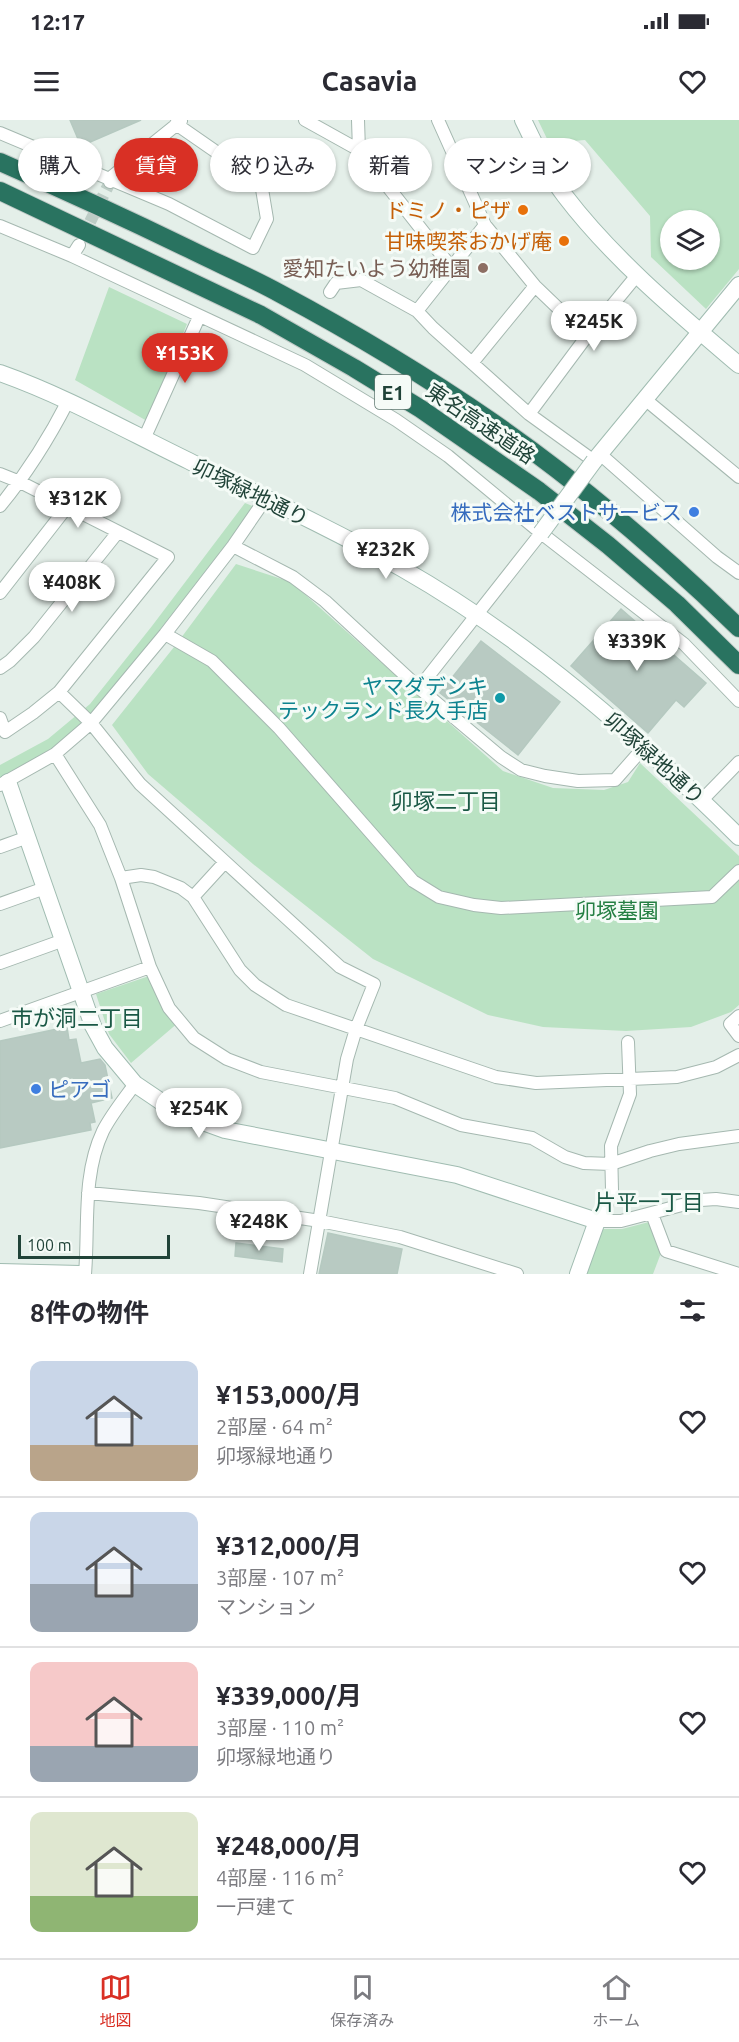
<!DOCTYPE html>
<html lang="ja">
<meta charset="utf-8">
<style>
:root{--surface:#fff;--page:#f7f7f7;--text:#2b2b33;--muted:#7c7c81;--line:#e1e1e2;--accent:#d93025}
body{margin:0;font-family:Ubuntu,"Noto Sans JP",sans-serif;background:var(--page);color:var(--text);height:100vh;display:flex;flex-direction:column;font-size:22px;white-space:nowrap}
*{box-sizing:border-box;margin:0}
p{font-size:20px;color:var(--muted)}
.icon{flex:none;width:33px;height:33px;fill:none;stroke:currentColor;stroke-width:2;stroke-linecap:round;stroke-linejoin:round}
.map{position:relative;height:1154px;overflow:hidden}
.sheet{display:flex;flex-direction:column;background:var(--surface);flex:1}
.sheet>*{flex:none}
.guide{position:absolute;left:18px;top:18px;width:704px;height:54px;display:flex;gap:12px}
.buttons{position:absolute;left:660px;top:90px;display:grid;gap:12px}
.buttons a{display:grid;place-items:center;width:60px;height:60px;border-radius:50%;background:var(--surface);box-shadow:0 2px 4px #0004;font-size:30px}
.scale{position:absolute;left:18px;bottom:15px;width:152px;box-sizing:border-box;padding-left:6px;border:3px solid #204338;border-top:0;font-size:16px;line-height:21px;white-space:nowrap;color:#204338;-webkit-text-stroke:4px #f5fbf7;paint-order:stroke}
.price{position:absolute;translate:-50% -51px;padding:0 14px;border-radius:21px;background:#fff;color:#222;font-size:20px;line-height:39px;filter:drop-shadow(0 2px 3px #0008)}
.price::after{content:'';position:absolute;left:50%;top:36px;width:18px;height:14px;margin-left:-9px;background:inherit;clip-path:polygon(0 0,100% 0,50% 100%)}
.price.current{background:var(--accent);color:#fff}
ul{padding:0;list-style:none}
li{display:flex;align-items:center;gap:18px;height:150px;padding:0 30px}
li+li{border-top:2px solid var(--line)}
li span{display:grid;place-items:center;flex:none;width:168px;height:120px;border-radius:12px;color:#555}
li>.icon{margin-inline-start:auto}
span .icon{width:72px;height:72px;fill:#fffc;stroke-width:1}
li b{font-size:26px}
h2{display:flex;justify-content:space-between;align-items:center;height:72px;padding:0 30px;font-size:26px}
.chip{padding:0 21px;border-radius:27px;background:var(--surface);box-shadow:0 2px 4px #0004;font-size:21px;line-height:54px}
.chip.current{background:var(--accent);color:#fff}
.status{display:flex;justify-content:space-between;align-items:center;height:42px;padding:0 30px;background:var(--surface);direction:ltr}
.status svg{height:16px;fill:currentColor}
header{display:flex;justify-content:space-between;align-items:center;height:78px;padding:0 30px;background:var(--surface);font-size:27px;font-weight:600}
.tabs{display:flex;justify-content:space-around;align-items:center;height:84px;border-top:2px solid var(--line);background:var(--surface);font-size:16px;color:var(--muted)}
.tabs a{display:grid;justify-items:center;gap:3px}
.tabs .current{color:var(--accent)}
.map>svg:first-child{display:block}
.green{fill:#bae2c3;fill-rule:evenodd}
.building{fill:#b8cac2;stroke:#b5c9c0;stroke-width:1.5}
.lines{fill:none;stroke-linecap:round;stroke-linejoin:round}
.street-tunnel{stroke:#bdcdc6;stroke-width:12;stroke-dasharray:12 6;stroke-linecap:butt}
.street-casing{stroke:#a5b8b0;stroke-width:14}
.secondary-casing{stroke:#a0bcb1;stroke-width:18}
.highway-casing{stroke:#c1cac7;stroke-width:20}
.street{stroke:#fff;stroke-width:12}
.secondary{stroke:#fff;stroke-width:16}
.highway{stroke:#297360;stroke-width:18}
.secondary-bridge-casing{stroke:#a0bcb1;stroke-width:18;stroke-linecap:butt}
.secondary-bridge{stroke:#fff;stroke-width:16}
.food-dot{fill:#e8710a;stroke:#f5fbf7;stroke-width:2}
.education-dot{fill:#8d6e63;stroke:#f5fbf7;stroke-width:2}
.shop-dot{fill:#3f7fe0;stroke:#f5fbf7;stroke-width:2}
.culture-dot{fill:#0f9aa8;stroke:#f5fbf7;stroke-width:2}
.labels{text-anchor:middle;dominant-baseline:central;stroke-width:6;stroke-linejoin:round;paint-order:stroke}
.shield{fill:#f5fbf7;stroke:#607a71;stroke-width:1.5}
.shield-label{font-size:20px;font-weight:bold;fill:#204338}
.food-label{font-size:21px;fill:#c56008;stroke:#f5fbf7;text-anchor:end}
.education-label{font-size:21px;fill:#785e54;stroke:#f5fbf7;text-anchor:end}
.street-label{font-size:21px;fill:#204338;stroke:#f5fbf7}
.shop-label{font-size:21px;fill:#366cbe;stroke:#f5fbf7;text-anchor:end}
.culture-label{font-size:21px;fill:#0d838f;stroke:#f5fbf7;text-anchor:end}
.park-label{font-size:21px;fill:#257f43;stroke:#f5fbf7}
.neighbourhood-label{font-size:22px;fill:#1a5845;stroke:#f5fbf7}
</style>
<div class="status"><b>12:17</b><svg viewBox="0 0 49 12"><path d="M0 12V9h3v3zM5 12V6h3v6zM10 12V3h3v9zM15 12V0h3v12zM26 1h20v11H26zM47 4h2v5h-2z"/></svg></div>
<header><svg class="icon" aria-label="menu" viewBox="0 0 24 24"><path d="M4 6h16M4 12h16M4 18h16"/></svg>Casavia<svg class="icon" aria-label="heart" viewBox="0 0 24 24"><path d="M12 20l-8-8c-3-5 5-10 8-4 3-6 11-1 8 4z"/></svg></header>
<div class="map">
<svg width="739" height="1154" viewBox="0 0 739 1154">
<rect width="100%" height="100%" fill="#e4efe9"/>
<!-- green -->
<path class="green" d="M 538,0 L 739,0 L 739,149 L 706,189 L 651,137 L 650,96 L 585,20 L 549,23 ZM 670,100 L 710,100 L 710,140 L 670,140 Z
M 109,167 L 187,204 L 147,301 L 75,260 Z
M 245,383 L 255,387 L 96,592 L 54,630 L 0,658 L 0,645 L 48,619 L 90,584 L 152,506 Z
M 236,444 L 291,462 L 503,651 L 553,668 L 604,670 L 628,662 L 640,643 L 739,736 L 739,885 L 731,892 L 691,907 L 626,911 L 543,907 L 488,895 L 373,839 L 253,744 L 148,654 L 112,605 L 178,522 Z
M 152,855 L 179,902 L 131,943 L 109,914 L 96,874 Z
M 649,1102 L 661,1133 L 653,1154 L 587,1154 L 602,1109 L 622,1109 Z"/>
<!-- building -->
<path class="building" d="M 70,0 L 141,0 L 81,26 Z
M 621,489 L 706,563 L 684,587 L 676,580 L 648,613 L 571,546 Z
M 481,521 L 560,582 L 518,635 L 440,573 Z
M 67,907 L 69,920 L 76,919 L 81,943 L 100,939 L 105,945 L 112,978 L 91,983 L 95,1002 L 90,1003 L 91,1010 L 0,1028 L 0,921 Z
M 328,1113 L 402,1129 L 397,1154 L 319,1154 Z
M 236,1123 L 283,1129 L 282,1142 L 235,1136 Z"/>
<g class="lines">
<!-- street-tunnel -->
<path class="street-tunnel" d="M 82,118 L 110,62"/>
<!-- street casing -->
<g class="street-casing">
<path id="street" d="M 305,0 L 359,30
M 358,0 L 359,30 L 451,147
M 438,0 L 485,105 L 535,166 L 587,216
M 0,13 L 169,84 L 253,128 L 267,99 L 261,63 L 176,4
M 110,62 L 109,59 L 181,1
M 0,106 L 72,136 L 79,125
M 72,136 L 305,245 L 396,300 L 448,336 L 541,413 L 684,524 L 739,581
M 330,172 L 336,163 L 361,160 L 417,191 L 433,208 L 529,294 L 594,341
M 417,191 L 485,105
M 472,243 L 535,166
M 646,280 L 739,357
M 529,294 L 587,216 L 638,154
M 144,319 L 199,197
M 600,334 L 717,437 L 739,453
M 0,354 L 20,362 L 168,437 L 59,572 L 33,593 L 5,612 L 0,598
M 0,386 C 28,352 48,320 68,281
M 233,426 L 293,457 L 325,481 L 419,568 L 501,637 L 521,650 L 545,656 L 578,661 L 615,660 L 645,626
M 0,473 L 67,387
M 165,514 L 212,541 L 279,608 L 413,761 L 439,777 L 474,785 L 501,788 L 712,777 L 739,751
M 0,548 L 10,541 L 34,517 L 118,412
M 419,568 L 541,413
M 59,572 L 91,603 L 140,664 L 340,847 L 374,864 L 356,909 L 347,939 L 310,1154
M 55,634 L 100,705 L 121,758 L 150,847 L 169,888 L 194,918 L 227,939 L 261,952 L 395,978 L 461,1005 L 532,1018 L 565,1037 L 584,1043 L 611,1044 L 650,1031 L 679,1024 L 739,1016
M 0,665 L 55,634 L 91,603 L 165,514 L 233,426 L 266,378
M 702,680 L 739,642
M 0,727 L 28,717
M 121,758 L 141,755 L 154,757 L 181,768 L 193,777 L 240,850 L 255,865 L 286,885 L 496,957 L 536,963 L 677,957 L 716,947 L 739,935
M 193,777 L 225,742
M 0,784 L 45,768
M 0,843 L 64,820
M 739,896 L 730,904 L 739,916
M 0,901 L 150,847
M 88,1073 L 199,1083 L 320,1101 L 400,1117 L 517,1154
M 652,1094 L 666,1131 L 739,1154
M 597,1101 L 605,1090 L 612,1070 L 611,1026 L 630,974 L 628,922
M 597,1101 L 621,1101 L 701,1080 L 716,1079 L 739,1082
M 85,1154 C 89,1107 82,1055 103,1011 C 111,995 124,979 135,964"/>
</g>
<!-- secondary casing -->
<g class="secondary-casing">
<path id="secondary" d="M 523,0 C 536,26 547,53 565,76 C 613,139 679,194 739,245
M 0,253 C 65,276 127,311 189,341 C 261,376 334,410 403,449 C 529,521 637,616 739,717
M 594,341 L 739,165
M 8,662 L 93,906 L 105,928 L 135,964 L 178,993 L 225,1010 L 457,1055 L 597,1101 L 578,1154
M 0,1152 L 80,1154"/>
</g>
<!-- highway casing -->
<g class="highway-casing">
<path id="highway" d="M 0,42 C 64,70 127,99 189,129 C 219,144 250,157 279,173 C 352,212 424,255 492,302 C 580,363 663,434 739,508
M 0,71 L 261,195 L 354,248 L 421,289 L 539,371 L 608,425 L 677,484 L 739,545"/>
</g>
<!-- street -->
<use href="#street" class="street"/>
<!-- secondary -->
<use href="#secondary" class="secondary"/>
<!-- highway -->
<use href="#highway" class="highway"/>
<!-- secondary-bridge casing -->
<g class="secondary-bridge-casing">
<path id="secondary-bridge" d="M 541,413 L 594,341"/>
</g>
<!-- secondary-bridge -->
<use href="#secondary-bridge" class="secondary-bridge"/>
</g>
<!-- markers -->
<g class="food-dot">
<circle cx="523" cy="90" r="6"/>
<circle cx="564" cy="121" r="6"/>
</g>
<circle class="education-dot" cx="483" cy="148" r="6"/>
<g class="shop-dot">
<circle cx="694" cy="392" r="6"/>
<circle cx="36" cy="969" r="6"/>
</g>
<circle class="culture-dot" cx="500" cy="578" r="6"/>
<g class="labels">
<!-- shield labels -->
<rect class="shield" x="375" y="255" width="36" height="34" rx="4.5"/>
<g class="shield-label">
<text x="393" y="272">E1</text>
</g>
<!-- food labels -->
<g class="food-label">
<text x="511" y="90">ドミノ・ピザ</text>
<text x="552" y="121">甘味喫茶おかげ庵</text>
</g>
<!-- education labels -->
<g class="education-label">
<text x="471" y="148">愛知たいよう幼稚園</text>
</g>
<!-- street labels -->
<g class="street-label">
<text transform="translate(481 303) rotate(34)">東名高速道路</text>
<text transform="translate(251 372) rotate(26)">卯塚緑地通り</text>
<text transform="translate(655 638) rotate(42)">卯塚緑地通り</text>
</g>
<!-- shop labels -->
<g class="shop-label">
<text x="682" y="392">株式会社ベストサービス</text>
<text x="48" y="969" text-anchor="start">ピアゴ</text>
</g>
<!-- culture labels -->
<g class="culture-label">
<text x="488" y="566">ヤマダデンキ<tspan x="488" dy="24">テックランド長久手店</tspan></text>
</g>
<!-- park labels -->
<g class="park-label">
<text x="617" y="790">卯塚墓園</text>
</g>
<!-- neighbourhood labels -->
<g class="neighbourhood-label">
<text x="446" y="680">卯塚二丁目</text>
<text x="77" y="897">市が洞二丁目</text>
<text x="649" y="1081">片平一丁目</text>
</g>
</g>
</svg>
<div class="buttons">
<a><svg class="icon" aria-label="layers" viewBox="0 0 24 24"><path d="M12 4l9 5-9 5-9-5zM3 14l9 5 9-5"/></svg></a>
</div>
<div class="scale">100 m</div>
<b class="price" style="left:594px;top:232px">¥245K</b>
<b class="price current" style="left:185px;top:264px">¥153K</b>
<b class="price" style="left:78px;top:409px">¥312K</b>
<b class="price" style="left:386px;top:460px">¥232K</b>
<b class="price" style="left:72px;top:493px">¥408K</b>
<b class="price" style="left:637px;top:552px">¥339K</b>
<b class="price" style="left:199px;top:1019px">¥254K</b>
<b class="price" style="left:259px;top:1132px">¥248K</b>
<div class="guide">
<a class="chip">購入</a>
<a class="chip current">賃貸</a>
<a class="chip">絞り込み</a>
<a class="chip">新着</a>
<a class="chip">マンション</a>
</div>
</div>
<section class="sheet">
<h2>8件の物件<svg class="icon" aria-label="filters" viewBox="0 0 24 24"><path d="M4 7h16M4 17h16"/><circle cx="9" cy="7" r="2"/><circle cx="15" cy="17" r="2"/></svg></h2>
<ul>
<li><span style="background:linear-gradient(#c9d6e8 70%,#b9a48a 0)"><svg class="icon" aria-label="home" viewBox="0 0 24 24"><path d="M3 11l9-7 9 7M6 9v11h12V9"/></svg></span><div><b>¥153,000/月</b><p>2部屋 · 64 m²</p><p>卯塚緑地通り</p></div><svg class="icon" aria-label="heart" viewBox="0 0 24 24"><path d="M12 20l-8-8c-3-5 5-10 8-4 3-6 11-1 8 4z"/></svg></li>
<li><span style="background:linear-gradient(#c9d6e8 60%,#9aa5b1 0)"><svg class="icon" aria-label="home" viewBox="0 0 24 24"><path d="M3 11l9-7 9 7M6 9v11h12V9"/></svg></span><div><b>¥312,000/月</b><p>3部屋 · 107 m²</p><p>マンション</p></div><svg class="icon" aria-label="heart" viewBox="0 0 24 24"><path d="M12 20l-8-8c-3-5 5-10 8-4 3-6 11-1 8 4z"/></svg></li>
<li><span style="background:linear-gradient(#f6c9c9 70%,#9aa5b1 0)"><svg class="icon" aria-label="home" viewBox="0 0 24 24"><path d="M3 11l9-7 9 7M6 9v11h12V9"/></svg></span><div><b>¥339,000/月</b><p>3部屋 · 110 m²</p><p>卯塚緑地通り</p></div><svg class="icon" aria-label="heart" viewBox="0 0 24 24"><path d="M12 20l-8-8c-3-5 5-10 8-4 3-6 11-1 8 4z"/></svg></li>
<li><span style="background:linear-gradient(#dfe7d0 70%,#8fb573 0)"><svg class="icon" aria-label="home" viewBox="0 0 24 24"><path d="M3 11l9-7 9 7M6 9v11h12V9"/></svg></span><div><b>¥248,000/月</b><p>4部屋 · 116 m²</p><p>一戸建て</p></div><svg class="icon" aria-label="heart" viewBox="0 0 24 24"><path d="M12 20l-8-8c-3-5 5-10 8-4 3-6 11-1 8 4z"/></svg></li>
</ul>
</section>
<nav class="tabs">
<a class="current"><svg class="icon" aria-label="map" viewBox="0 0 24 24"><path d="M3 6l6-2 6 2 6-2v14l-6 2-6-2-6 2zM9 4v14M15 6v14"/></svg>地図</a>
<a><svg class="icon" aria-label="saved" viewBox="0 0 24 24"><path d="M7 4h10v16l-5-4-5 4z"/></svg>保存済み</a>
<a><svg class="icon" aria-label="home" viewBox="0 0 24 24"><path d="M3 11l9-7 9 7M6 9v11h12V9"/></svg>ホーム</a>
</nav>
